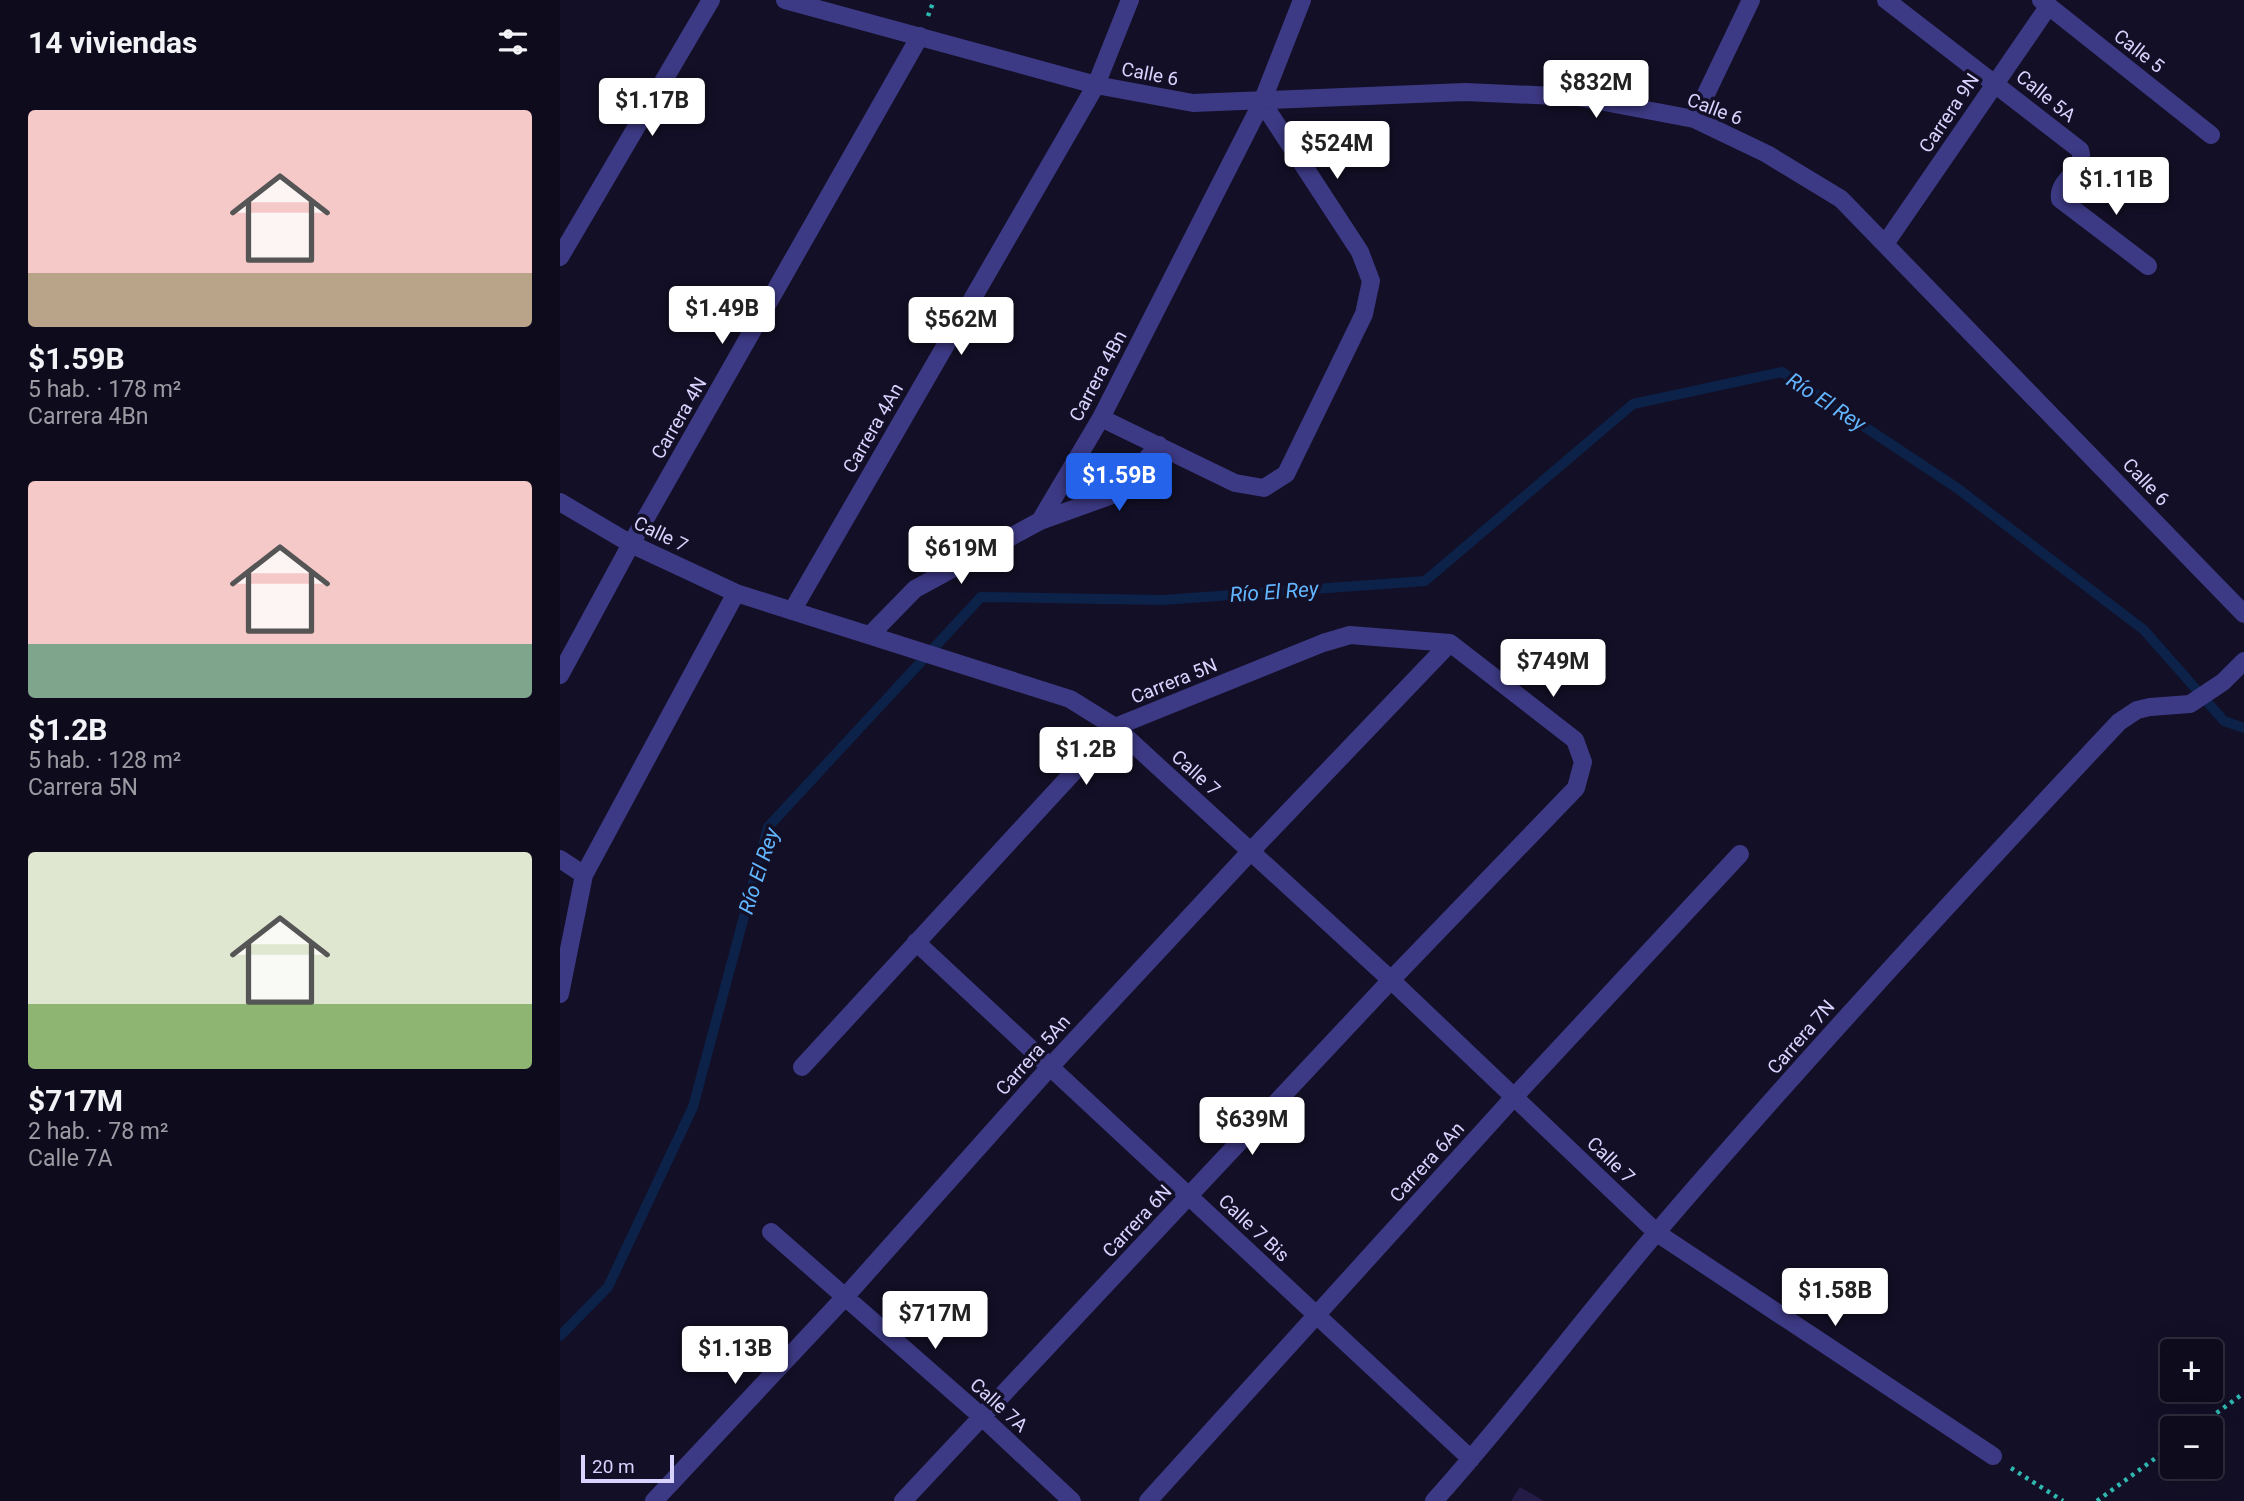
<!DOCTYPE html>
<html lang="es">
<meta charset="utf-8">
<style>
:root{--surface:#0e0b1c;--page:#1c1929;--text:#f1f3f6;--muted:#9b9ba3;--line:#2e2b3b;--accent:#2563eb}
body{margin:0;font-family:Roboto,sans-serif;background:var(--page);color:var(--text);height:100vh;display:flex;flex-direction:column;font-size:26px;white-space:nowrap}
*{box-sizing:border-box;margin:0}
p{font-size:23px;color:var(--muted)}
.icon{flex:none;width:38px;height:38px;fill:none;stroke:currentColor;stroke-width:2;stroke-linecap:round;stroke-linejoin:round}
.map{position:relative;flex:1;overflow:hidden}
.drawer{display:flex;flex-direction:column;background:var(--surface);width:560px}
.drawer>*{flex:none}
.fabs{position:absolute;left:1600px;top:1339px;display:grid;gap:14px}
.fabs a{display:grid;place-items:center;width:63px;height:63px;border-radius:7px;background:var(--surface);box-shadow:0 7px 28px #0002,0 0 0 2px var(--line);font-size:35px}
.scale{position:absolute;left:21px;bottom:18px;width:93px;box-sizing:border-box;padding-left:7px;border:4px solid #d9d4ff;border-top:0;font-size:19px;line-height:24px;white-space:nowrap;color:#d9d4ff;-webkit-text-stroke:5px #130f26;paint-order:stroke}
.price{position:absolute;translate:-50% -60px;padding:0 16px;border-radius:7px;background:#fff;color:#222;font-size:23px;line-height:46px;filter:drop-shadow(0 2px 4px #0008)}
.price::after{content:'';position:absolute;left:50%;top:42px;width:21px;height:16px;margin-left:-10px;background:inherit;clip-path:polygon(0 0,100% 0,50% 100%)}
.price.current{background:var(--accent);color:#fff}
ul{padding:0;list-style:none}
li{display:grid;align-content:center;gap:14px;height:371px;padding:0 28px}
li span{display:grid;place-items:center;height:217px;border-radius:7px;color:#555}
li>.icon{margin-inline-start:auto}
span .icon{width:126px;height:126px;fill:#fffc;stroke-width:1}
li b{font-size:30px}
h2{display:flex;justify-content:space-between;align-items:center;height:84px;padding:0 28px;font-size:30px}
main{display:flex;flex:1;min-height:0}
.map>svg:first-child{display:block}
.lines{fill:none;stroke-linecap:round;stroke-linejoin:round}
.stream{stroke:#0c2248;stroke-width:10}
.building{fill:#241b47}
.path{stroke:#2fb8b0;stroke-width:4.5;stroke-dasharray:3.5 5;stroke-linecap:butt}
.minor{stroke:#3d3a85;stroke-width:18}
.labels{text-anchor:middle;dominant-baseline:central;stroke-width:7;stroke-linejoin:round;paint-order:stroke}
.street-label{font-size:19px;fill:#d9d4ff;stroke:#130f26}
.water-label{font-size:21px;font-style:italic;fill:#62b6ff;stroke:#130f26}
</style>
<main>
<section class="drawer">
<h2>14 viviendas<svg class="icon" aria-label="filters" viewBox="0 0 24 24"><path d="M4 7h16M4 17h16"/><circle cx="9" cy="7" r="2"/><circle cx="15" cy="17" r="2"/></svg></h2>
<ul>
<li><span style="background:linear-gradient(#f6c9c9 75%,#b9a48a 0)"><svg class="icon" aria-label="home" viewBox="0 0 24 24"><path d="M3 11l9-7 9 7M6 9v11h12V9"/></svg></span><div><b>$1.59B</b><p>5 hab. · 178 m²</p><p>Carrera 4Bn</p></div></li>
<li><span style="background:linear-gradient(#f6c9c9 75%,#7fa58c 0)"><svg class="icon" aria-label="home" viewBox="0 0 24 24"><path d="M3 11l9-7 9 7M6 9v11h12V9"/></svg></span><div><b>$1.2B</b><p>5 hab. · 128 m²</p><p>Carrera 5N</p></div></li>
<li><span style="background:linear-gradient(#dfe7d0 70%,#8fb573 0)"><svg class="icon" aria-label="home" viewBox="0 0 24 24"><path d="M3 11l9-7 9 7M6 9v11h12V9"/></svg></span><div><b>$717M</b><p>2 hab. · 78 m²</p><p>Calle 7A</p></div></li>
</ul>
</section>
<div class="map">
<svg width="1684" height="1501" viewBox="0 0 1684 1501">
<rect width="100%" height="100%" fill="#130f26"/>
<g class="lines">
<!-- stream -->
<path class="stream" d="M 0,1336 L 48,1287 L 133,1107 L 208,827 L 421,597 L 603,600 L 865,581 L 1073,404 L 1222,372 L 1397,488 L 1584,630 L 1664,721 L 1684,728"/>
</g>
<!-- building -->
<path class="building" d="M 960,1487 L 984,1501 L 951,1501 Z"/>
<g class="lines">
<!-- path -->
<path class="path" d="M 368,16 L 374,0
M 1636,1428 L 1684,1393
M 1451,1468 L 1503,1501
M 1537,1501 L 1612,1446"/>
<!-- minor -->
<path class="minor" d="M 225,0 L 536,85 L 633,103 L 905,92 L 1018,97 L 1134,119 L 1207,154 L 1281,199 L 1684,614
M 1326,0 L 1520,150 C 1527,172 1497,178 1500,199 L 1588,266
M 1481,0 L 1651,135
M 1134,119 L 1191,0
M 1325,244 L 1488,7
M 0,257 L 151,0
M 541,418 L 675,483 L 704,488 L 726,474 L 804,314 L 811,281 L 800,252 L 702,102
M 0,502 L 71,544 L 176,593 L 510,699 L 555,727 L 831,980 L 1097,1233 L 1433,1456
M 480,521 L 541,418 L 702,102 L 742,0
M 232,611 L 536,85 L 570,0
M 310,635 L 355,589 L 480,521 L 555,494 L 599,445
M 0,675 L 71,544 L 360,36
M 0,859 L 24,875
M 356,942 L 911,1459
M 0,994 L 24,875 L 176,593
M 242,1067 L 555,727 L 763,643 L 790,635 L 890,643
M 211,1232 L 422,1417 L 512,1501
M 94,1501 L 285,1297 L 490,1067 L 691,851 L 890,643
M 343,1501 L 831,980 L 1016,788 L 1023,762 L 1015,740 L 890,643
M 588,1501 L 954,1097 L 1180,854
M 874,1501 C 952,1414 1022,1320 1097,1232 C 1246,1058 1402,889 1559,722 L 1577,710 L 1590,707 L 1630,704 L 1663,682 L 1684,661"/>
</g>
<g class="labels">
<!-- street labels -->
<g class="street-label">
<text transform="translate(1579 51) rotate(38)">Calle 5</text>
<text transform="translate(590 74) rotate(11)">Calle 6</text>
<text transform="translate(1486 96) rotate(39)">Calle 5A</text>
<text transform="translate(1155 109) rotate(21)">Calle 6</text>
<text transform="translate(1389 113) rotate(-56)">Carrera 9N</text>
<text transform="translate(538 376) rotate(-62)">Carrera 4Bn</text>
<text transform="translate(119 418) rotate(-60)">Carrera 4N</text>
<text transform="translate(313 428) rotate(-60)">Carrera 4An</text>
<text transform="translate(1586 482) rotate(46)">Calle 6</text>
<text transform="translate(101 534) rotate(26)">Calle 7</text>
<text transform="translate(614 681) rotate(-22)">Carrera 5N</text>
<text transform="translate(636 773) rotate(42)">Calle 7</text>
<text transform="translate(1241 1037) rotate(-49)">Carrera 7N</text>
<text transform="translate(473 1055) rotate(-48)">Carrera 5An</text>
<text transform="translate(1051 1160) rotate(44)">Calle 7</text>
<text transform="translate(867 1162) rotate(-48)">Carrera 6An</text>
<text transform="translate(577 1221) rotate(-47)">Carrera 6N</text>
<text transform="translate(694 1228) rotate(43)">Calle 7 Bis</text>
<text transform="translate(439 1405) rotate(42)">Calle 7A</text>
</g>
<!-- water labels -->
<g class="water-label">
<text transform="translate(1266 402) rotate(33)">Río El Rey</text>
<text transform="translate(714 592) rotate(-4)">Río El Rey</text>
<text transform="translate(199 871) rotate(-72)">Río El Rey</text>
</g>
</g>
</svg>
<div class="fabs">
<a>+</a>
<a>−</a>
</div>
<div class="scale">20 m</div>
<b class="price" style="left:1036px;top:120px">$832M</b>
<b class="price" style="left:92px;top:138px">$1.17B</b>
<b class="price" style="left:777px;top:181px">$524M</b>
<b class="price" style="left:1556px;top:217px">$1.11B</b>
<b class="price" style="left:162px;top:346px">$1.49B</b>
<b class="price" style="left:401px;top:357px">$562M</b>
<b class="price current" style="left:559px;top:513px">$1.59B</b>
<b class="price" style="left:401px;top:586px">$619M</b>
<b class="price" style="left:993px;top:699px">$749M</b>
<b class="price" style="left:526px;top:787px">$1.2B</b>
<b class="price" style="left:692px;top:1157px">$639M</b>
<b class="price" style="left:1275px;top:1328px">$1.58B</b>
<b class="price" style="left:375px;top:1351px">$717M</b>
<b class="price" style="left:175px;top:1386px">$1.13B</b>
</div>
</main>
